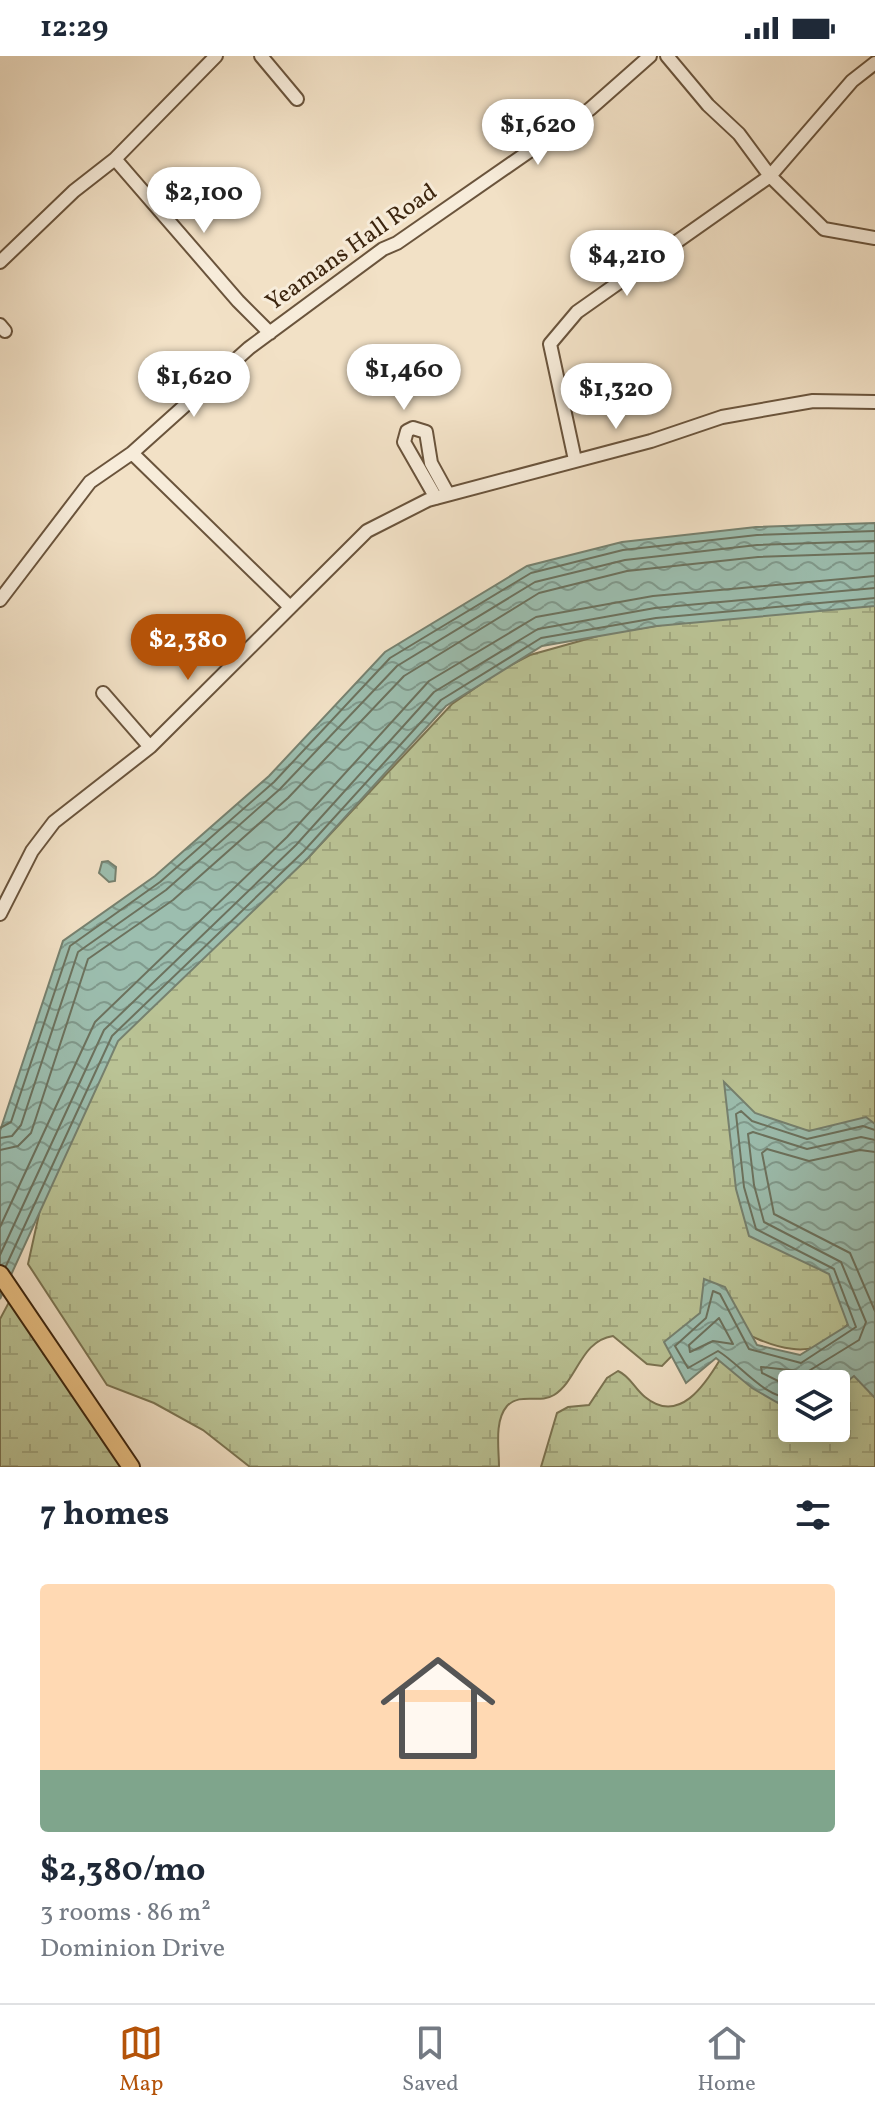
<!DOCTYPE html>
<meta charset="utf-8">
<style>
:root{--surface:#fff;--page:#f6f6f7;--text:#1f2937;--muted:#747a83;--line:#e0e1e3;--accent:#b45309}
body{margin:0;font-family:Vollkorn,serif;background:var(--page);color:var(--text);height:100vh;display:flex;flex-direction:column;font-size:30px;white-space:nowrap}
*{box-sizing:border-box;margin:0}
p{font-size:26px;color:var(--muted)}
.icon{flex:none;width:44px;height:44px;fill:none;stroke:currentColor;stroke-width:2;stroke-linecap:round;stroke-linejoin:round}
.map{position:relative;height:1411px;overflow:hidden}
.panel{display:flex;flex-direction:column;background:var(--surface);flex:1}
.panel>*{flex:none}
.controls{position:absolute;left:778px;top:1314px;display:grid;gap:16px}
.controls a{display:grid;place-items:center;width:72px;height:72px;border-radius:8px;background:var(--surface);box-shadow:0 4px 20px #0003;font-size:40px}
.price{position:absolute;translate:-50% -68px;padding:0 18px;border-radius:28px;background:#fff;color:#222;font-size:26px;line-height:52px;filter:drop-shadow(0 2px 4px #0008)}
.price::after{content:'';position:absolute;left:50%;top:48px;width:24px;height:18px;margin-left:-12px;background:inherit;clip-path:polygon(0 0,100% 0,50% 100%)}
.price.active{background:var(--accent);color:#fff}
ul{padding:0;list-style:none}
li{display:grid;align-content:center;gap:16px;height:424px;padding:0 40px}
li+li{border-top:2px solid var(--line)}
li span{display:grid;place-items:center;height:248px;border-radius:8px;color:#555}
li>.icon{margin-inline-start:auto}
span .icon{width:144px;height:144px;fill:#fffc;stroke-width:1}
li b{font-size:34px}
h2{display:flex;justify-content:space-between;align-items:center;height:96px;padding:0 40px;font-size:34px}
.status{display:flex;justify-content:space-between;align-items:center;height:56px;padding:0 40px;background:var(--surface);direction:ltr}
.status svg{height:22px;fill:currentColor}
.menu{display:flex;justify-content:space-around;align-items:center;height:112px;border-top:2px solid var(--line);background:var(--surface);font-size:22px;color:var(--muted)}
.menu a{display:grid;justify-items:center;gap:4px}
.menu .active{color:var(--accent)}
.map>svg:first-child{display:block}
.wetland{fill:url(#wetland-marsh);stroke:#7b7452;stroke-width:2}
.water{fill:url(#water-waves);stroke:#76816f;stroke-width:2}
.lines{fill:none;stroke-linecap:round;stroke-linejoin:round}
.shore{stroke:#6c725e;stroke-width:2}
.minor-casing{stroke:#6a543c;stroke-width:16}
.major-casing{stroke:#3c250e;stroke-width:20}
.minor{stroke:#f7ecda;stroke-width:12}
.major{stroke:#e9c083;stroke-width:16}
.labels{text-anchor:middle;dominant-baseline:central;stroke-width:6;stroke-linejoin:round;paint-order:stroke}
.street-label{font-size:24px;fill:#3c250e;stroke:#f7ecda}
</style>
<div class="status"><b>12:29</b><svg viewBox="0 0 49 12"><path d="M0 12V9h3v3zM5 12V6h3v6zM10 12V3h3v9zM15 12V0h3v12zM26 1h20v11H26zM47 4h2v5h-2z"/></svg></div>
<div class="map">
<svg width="875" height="1411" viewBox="0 0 875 1411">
<defs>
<pattern id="wetland-marsh" width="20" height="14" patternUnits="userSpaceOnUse" patternTransform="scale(2)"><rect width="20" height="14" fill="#bac395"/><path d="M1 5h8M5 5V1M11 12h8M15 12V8" fill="none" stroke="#a1a77f"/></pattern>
<pattern id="water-waves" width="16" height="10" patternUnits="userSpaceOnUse" patternTransform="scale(2)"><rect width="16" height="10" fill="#9cbeaf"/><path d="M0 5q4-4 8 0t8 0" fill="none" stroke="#809a8d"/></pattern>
</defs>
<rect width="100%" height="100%" fill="#f2e1c6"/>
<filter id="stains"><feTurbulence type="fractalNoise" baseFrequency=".0025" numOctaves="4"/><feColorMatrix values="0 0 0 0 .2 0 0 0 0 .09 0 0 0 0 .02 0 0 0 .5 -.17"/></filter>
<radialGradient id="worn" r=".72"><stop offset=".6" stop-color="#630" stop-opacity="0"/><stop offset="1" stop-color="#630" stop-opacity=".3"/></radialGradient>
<!-- wetland -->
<path class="wetland" d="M 875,535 L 875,1263 L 852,1262 C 815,1321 757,1283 711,1260 L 662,1310 L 647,1308 L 613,1280 C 580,1285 578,1324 554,1339 C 540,1348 520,1336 507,1350 C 494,1365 499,1393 499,1411 L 250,1411 L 203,1374 L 154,1347 L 107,1329 L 28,1208 L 43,1140 L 98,988 L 306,804 L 452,648 L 500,615 L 530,599 L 605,578 Z
M 15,1235 L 134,1411 L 0,1411 L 0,1263 Z
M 721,1302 L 792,1341 L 792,1372 L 836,1372 L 836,1328 L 823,1328 L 875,1312 L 875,1411 L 541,1411 L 557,1357 L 568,1351 L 589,1349 L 607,1322 L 618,1315 C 630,1320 634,1332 645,1341 C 679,1369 705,1329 721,1302 Z"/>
<!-- water -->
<path class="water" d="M 875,467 L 875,550 L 657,570 L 542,590 L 446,650 L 308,802 L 118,985 L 0,1243 L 0,1075 L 63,885 L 155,820 L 269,720 L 385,596 L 527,510 L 622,486 L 756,471 Z
M 108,805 L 116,811 L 115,825 L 109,826 L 99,817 L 102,806 Z
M 724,1026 L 755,1057 L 809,1075 L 866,1061 L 875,1068 L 875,1342 L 854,1320 L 836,1334 L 836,1328 L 792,1328 L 792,1349 L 785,1351 L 752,1332 L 716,1302 L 686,1327 L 664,1286 L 700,1257 L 704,1223 L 725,1231 L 757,1289 L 800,1299 L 848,1269 L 829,1218 L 749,1180 L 736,1133 Z"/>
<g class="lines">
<!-- shore -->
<path class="shore" d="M 0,1072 L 11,1066 L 70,890 L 160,826 L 274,726 L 390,602 L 531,517 L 623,494 L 757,479 L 875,475
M 0,1082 L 12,1080 L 21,1069 L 78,896 L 166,834 L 280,733 L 397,610 L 535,526 L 625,504 L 757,489 L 875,485
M 0,1094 L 18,1090 L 31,1077 L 88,903 L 173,844 L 288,742 L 404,620 L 539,537 L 627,515 L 758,501 L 875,497
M 875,1096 L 860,1094 L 809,1105 L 767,1093 L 762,1097 L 774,1158 L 850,1197 L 875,1255
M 0,1171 L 95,966 L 287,781 L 429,625 L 536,561 L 653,540 L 875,520
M 0,1199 L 104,974 L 296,789 L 434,636 L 538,573 L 655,552 L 875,532
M 6,1210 L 112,980 L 303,796 L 441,644 L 541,582 L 656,562 L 875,542
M 719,1262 L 733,1288 L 713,1285 L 690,1296 L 689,1289 Z
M 792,1332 L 762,1317 L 761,1311 L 807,1316 L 859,1284 L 866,1266 L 841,1206 L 764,1166 L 754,1129 L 748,1078 L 753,1076 L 807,1093 L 861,1081 L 875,1084
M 792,1342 C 764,1342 740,1308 718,1295 L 688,1312 L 675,1290 L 706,1262 L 713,1235 L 720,1238 L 749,1293 L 801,1307 L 856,1271 L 834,1213 L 756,1173 L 744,1131 L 736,1058 L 741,1055 L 752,1065 L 807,1083 L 863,1070 L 875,1074"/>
<!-- minor casing -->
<g class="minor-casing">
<path id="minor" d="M 261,0 L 297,43
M 667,0 L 708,49 L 739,78 L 770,120 L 824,173 L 875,182
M 115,103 L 238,245 L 270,277
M 0,206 L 74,135 L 115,103 L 216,0
M 0,269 L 5,275
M 132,397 L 289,550
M 575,404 L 550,288 L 577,256 L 770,120 L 852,25 L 875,7
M 436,442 L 404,386 L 407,375 L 413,372 L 426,376 L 431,407 L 448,438
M 0,544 L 90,426 L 132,397 L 249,292 L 383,193 L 397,187 L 590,53 L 650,0
M 103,637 L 150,691
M 0,858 L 32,795 L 54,766 L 150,691 L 367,475 L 428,444 L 651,385 L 722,361 L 813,345 L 875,346"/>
</g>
<!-- major casing -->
<g class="major-casing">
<path id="major" d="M 0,1218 L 131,1411"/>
</g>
<!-- minor -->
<use href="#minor" class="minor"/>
<!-- major -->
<use href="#major" class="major"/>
</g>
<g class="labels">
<!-- street labels -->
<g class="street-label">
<text transform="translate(352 192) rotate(-35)">Yeamans Hall Road</text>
</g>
</g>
<rect width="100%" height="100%" filter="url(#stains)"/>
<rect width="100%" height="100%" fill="url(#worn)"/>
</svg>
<div class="controls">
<a><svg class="icon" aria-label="layers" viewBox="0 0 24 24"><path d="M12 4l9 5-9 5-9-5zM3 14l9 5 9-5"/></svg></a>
</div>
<b class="price" style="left:538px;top:111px">$1,620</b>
<b class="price" style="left:204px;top:179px">$2,100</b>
<b class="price" style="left:627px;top:242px">$4,210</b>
<b class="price" style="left:404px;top:356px">$1,460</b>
<b class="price" style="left:194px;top:363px">$1,620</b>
<b class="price" style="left:616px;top:375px">$1,320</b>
<b class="price active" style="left:188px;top:626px">$2,380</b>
</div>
<section class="panel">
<h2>7 homes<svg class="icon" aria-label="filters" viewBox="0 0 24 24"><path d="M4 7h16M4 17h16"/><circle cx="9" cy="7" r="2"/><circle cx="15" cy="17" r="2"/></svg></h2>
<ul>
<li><span style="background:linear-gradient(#ffd9b3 75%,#7fa58c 0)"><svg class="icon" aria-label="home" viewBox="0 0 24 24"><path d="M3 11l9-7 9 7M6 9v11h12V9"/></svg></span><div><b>$2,380/mo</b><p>3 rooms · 86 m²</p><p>Dominion Drive</p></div></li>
</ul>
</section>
<nav class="menu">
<a class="active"><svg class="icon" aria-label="map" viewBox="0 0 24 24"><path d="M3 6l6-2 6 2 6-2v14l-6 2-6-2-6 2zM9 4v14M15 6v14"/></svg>Map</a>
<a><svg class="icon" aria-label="saved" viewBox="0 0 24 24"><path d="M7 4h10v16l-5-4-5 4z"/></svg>Saved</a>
<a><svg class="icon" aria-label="home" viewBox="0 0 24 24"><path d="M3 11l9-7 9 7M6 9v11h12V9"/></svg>Home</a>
</nav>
